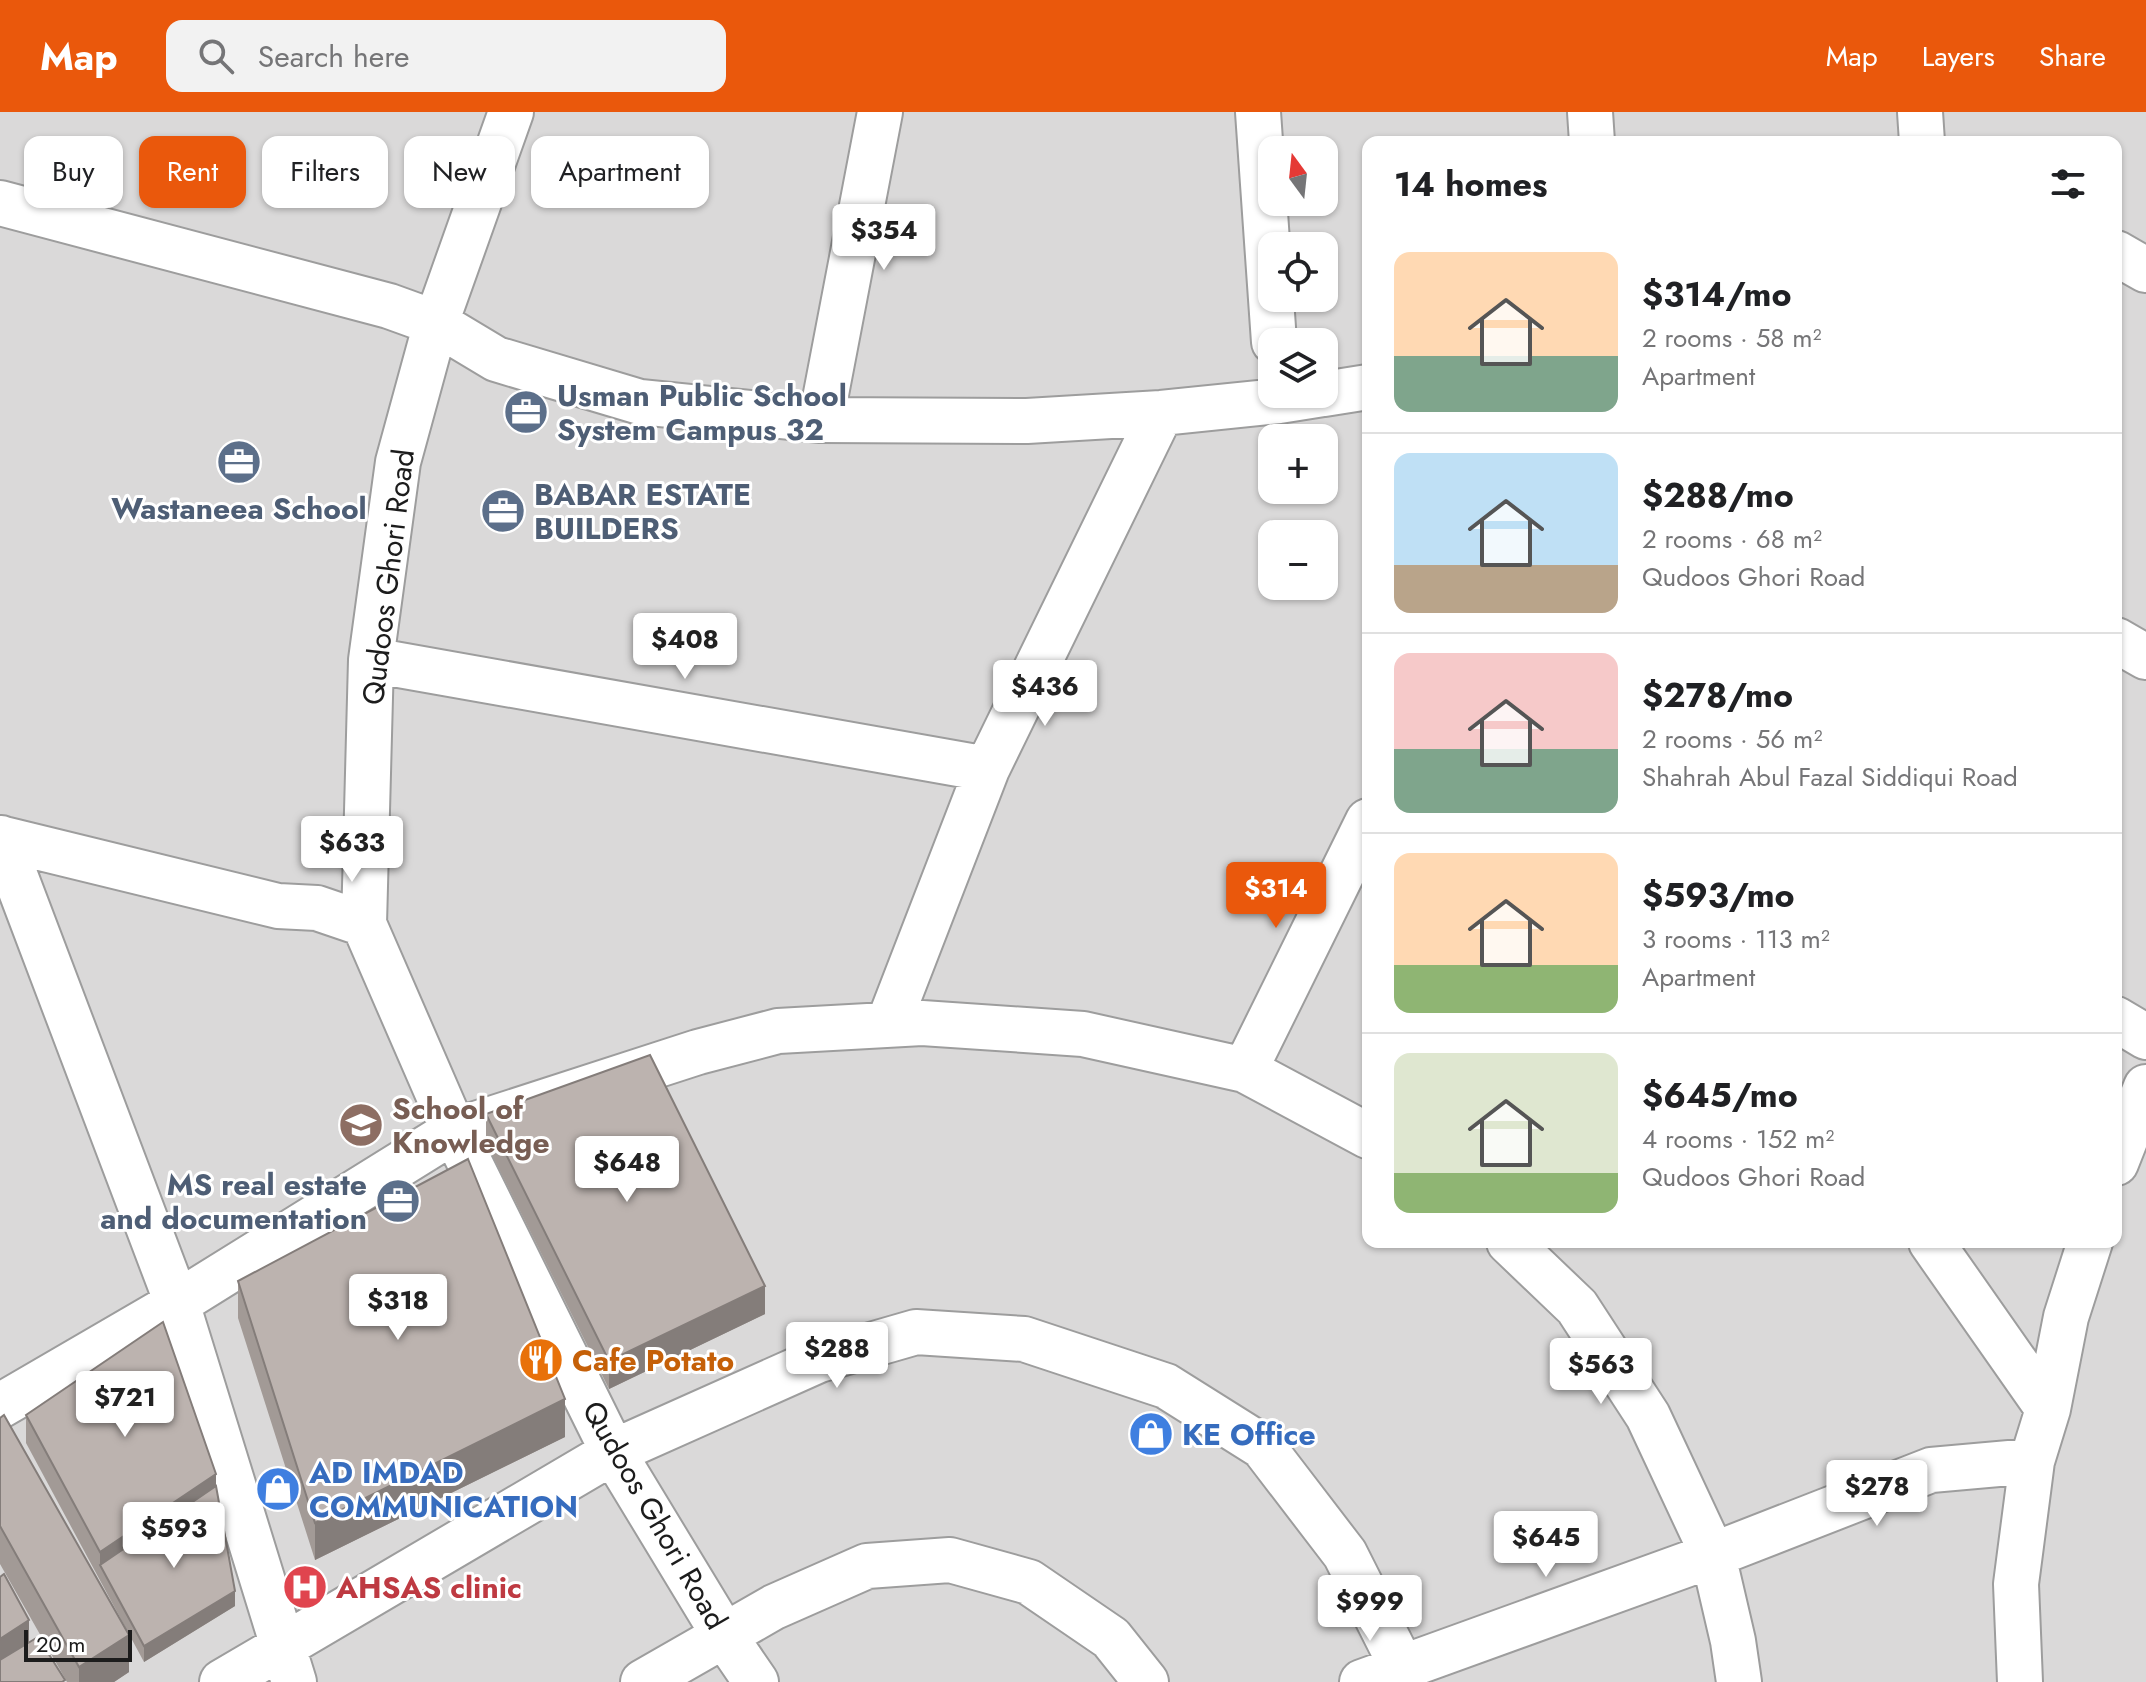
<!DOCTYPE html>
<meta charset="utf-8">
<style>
:root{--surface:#fff;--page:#f2f2f2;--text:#202124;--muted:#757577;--line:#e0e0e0;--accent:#ea580c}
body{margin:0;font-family:Jost,sans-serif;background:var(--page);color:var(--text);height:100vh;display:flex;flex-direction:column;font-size:30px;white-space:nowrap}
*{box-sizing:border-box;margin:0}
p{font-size:26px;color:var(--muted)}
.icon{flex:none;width:44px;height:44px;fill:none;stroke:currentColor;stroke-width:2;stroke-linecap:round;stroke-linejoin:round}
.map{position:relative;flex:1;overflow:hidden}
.panel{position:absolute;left:1362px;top:24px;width:760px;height:1112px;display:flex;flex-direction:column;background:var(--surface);border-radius:16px;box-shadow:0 2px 6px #0004}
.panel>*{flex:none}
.banner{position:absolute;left:24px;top:24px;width:760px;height:72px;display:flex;gap:16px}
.needle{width:52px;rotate:345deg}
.controls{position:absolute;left:1258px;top:24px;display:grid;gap:16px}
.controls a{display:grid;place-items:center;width:80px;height:80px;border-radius:16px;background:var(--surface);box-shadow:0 2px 6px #0004;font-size:40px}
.scale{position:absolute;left:24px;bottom:20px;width:108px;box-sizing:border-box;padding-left:8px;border:4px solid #1c1c1c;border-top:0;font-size:22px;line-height:28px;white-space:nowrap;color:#1c1c1c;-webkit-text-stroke:6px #fff;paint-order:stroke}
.price{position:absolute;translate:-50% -68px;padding:0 18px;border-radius:8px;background:#fff;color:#222;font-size:26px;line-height:52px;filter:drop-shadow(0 2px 4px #0008)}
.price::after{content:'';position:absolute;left:50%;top:48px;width:24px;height:18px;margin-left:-12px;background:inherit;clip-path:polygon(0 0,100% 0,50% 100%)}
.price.active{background:var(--accent);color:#fff}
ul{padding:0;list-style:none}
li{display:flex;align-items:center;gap:24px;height:200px;padding:0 32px}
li+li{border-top:2px solid var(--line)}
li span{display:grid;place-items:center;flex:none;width:224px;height:160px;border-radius:16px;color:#555}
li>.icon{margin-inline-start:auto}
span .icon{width:96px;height:96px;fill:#fffc;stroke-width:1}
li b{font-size:34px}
h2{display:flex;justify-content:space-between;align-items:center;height:96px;padding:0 32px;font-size:34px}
.pill{padding:0 28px;border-radius:16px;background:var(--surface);box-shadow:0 2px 6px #0004;font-size:28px;line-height:72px}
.pill.active{background:var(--accent);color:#fff}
header{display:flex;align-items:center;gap:48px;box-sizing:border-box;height:112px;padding:0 40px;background:var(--accent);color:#fff}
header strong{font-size:38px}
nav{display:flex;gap:44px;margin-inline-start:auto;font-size:28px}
.search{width:560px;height:72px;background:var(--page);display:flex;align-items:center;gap:20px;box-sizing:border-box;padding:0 28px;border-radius:16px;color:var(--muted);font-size:30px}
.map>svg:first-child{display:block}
.residential{fill:#dad9d9;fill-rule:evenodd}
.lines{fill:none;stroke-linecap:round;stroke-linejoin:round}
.minor-casing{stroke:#9d9d9d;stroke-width:48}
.minor{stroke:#fff;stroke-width:44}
.wall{fill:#a29a96}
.shaded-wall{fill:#847d7a}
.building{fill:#bcb3af;stroke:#847d7a;stroke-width:2}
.labels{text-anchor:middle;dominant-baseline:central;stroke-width:6;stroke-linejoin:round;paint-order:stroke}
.service-label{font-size:30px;font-weight:bold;fill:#4e5e75;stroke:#fff;text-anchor:start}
.street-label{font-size:30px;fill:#1c1c1c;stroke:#fff}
.education-label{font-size:30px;font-weight:bold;fill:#785e54;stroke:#fff;text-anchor:start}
.food-label{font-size:30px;font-weight:bold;fill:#c56008;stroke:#fff;text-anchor:start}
.shop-label{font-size:30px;font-weight:bold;fill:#366cbe;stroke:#fff;text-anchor:start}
.health-label{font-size:30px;font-weight:bold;fill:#be3a42;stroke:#fff;text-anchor:start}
</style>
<header>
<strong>Map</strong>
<div class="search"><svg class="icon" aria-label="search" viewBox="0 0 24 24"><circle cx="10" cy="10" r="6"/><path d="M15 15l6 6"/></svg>Search here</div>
<nav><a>Map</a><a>Layers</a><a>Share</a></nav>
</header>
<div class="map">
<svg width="2146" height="1570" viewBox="0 0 2146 1570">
<rect width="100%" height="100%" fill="#ece8e2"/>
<!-- residential -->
<path class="residential" d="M 0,0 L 2146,0 L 2146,1570 L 0,1570 ZM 1368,30 L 2116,30 L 2116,1130 L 1368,1130 ZM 1272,38 L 1324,38 L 1324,90 L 1272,90 ZM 1272,134 L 1324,134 L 1324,186 L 1272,186 ZM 1272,230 L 1324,230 L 1324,282 L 1272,282 ZM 1272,326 L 1324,326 L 1324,378 L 1272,378 ZM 1272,422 L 1324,422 L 1324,474 L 1272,474 Z"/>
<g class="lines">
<!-- minor casing -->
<g class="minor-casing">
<path id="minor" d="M 511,0 L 436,211 L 398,350 L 371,548 L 364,812 L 454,1019 L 613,1340 L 724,1523 L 756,1570
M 1258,0 L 1274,230
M 1590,0 L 1592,30
M 1920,0 L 1922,30
M 0,91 L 389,194 L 436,211 L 496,247 L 640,290 L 821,308 L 1027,309 L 1161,301 L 1279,289
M 2116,141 L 2146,158
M 1278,282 L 1279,289 L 1323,282
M 1324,282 L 1368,275
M 821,308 L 880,0
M 2116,528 L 2146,545
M 371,548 L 987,657
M 0,726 L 278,794 L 317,796 L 364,812
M 1,726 L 177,1191 L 294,1570
M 2116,907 L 2146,925
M 888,913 L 987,657 L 1161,301
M 1245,958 L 1368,709
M 2116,1051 L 2146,975
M 1509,1130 L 1577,1195 L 1648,1304 L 1713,1443 L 1733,1529 L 1739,1570
M 1931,1130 L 2048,1297
M 0,1294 L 177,1191 L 454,1019 L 698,940 L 778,919 L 922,911 L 1083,922 L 1245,958 L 1368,1024
M 222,1570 L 613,1340 L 819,1248 L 916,1220 L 1024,1227 L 1166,1274 L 1263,1335 L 1345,1442 L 1402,1555 L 1406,1570
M 643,1570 L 774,1495 L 867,1454 L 950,1448 L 1029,1470 L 1111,1526 L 1146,1570
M 1362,1570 L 1713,1443 L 1931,1358 L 2032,1349
M 2020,1570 L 2016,1472 L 2032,1349 L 2048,1297 L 2066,1205 L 2090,1130"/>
</g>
<!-- minor -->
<use href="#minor" class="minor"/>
</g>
<!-- wall -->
<path class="wall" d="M 486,1002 L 765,1202 L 609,1277 L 486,1031 Z
M 238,1169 L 565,1325 L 315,1448 L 238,1206 Z
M 26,1303 L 216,1374 L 235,1494 L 144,1550 L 26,1331 Z
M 0,1306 L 129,1560 L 114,1570 L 67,1570 L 0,1452 Z"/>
<!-- shaded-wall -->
<path class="shaded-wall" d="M 765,1174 L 765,1202 L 609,1277 L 609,1249 Z
M 565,1287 L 565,1325 L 315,1448 L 315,1411 Z
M 216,1362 L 216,1390 L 100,1453 L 100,1440 Z
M 235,1479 L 235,1494 L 144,1550 L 144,1534 Z
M 29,1508 L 29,1546 L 0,1565 L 0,1527 Z
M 129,1523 L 129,1560 L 114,1570 L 79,1570 L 79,1555 Z"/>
<!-- building -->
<path class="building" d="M 650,943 L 765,1174 L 609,1249 L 486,1002 Z
M 468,1047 L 565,1287 L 315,1411 L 238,1169 Z
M 163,1210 L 216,1362 L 100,1440 L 26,1303 Z
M 4,1303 L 129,1523 L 79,1555 L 0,1414 L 0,1306 Z
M 216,1374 L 235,1479 L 144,1534 L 100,1453 Z
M 4,1462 L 29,1508 L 0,1527 L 0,1465 Z
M 38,1525 L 65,1568 L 62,1570 L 0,1570 L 0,1548 Z"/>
<!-- icons -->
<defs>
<g id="office-disc" transform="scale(2.3)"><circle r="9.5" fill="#5c6f8a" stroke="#fff"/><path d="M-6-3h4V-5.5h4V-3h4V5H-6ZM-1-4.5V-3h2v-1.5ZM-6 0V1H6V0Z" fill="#fff"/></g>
<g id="school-disc" transform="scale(2.3)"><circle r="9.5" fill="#8d6e63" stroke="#fff"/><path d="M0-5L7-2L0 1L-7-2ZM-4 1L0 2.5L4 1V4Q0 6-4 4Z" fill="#fff"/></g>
<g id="restaurant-disc" transform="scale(2.3)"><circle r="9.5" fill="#e8710a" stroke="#fff"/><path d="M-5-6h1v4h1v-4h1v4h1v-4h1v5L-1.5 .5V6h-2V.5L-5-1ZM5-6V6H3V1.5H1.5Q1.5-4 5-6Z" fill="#fff"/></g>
<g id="shop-disc" transform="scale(2.3)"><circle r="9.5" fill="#3f7fe0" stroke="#fff"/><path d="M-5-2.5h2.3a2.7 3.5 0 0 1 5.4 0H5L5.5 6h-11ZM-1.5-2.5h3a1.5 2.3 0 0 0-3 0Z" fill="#fff"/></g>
<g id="hospital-disc" transform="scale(2.3)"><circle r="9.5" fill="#e0444e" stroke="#fff"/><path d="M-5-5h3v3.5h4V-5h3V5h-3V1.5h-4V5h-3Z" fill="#fff"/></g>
</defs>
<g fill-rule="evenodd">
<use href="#office-disc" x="526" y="300"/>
<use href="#office-disc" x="239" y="350"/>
<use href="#office-disc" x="503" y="399"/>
<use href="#school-disc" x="361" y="1013"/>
<use href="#office-disc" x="398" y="1089"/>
<use href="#restaurant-disc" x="541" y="1248"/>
<use href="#shop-disc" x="1151" y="1322"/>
<use href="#shop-disc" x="278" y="1377"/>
<use href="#hospital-disc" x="305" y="1475"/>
</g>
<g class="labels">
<!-- service labels -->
<g class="service-label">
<text x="557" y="283">Usman Public School<tspan x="557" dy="34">System Campus 32</tspan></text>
<text x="534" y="382">BABAR ESTATE<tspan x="534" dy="34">BUILDERS</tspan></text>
<text x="239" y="396" text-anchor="middle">Wastaneea School</text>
<text x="367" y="1072" text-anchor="end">MS real estate<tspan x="367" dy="34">and documentation</tspan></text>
</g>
<!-- street labels -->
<g class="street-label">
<text transform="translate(388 465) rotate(-83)">Qudoos Ghori Road</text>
<text transform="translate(655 1403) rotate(60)">Qudoos Ghori Road</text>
</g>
<!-- education labels -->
<g class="education-label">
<text x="392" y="996">School of<tspan x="392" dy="34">Knowledge</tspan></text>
</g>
<!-- food labels -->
<g class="food-label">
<text x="572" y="1248">Cafe Potato</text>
</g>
<!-- shop labels -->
<g class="shop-label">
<text x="1182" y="1322">KE Office</text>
<text x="309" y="1360">AD IMDAD<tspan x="309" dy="34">COMMUNICATION</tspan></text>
</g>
<!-- health labels -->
<g class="health-label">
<text x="336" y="1475">AHSAS clinic</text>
</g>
</g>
</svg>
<div class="controls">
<a><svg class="needle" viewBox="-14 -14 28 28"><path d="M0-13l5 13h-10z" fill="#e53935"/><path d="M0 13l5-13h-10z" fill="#757577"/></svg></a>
<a><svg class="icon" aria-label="locate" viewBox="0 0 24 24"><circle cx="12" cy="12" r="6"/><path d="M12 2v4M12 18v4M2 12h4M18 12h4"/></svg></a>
<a><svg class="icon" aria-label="layers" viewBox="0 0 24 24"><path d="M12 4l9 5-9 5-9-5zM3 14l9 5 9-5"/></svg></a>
<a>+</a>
<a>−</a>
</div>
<div class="scale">20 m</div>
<b class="price" style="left:884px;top:160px">$354</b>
<b class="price" style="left:685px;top:569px">$408</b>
<b class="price" style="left:1045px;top:616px">$436</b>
<b class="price" style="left:352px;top:772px">$633</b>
<b class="price active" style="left:1276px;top:818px">$314</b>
<b class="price" style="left:627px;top:1092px">$648</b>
<b class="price" style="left:398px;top:1230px">$318</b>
<b class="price" style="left:837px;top:1278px">$288</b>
<b class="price" style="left:1601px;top:1294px">$563</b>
<b class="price" style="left:125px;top:1327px">$721</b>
<b class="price" style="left:1877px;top:1416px">$278</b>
<b class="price" style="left:174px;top:1458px">$593</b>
<b class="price" style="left:1546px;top:1467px">$645</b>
<b class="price" style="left:1370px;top:1531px">$999</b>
<div class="banner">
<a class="pill">Buy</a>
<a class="pill active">Rent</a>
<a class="pill">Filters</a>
<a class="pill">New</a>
<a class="pill">Apartment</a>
</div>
<section class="panel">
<h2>14 homes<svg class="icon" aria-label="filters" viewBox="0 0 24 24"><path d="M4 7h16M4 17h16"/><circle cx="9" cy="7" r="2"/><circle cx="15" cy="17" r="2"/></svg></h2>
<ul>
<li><span style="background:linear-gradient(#ffd9b3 65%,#7fa58c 0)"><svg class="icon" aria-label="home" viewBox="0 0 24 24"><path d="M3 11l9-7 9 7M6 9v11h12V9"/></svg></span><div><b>$314/mo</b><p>2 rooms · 58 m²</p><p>Apartment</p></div></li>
<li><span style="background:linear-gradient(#bfe0f5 70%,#b9a48a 0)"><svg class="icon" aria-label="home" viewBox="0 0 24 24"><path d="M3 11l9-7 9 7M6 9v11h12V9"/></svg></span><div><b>$288/mo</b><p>2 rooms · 68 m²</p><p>Qudoos Ghori Road</p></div></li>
<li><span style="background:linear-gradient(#f6c9c9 60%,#7fa58c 0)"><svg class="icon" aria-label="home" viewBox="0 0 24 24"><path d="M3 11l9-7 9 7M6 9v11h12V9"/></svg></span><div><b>$278/mo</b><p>2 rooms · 56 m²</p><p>Shahrah Abul Fazal Siddiqui Road</p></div></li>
<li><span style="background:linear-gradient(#ffd9b3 70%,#8fb573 0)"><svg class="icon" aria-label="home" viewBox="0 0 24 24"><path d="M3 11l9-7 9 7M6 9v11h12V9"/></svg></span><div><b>$593/mo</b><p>3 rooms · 113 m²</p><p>Apartment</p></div></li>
<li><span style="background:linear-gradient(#dfe7d0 75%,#8fb573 0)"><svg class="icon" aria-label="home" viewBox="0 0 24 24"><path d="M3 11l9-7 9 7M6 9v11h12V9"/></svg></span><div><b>$645/mo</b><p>4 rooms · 152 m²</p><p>Qudoos Ghori Road</p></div></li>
</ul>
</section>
</div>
